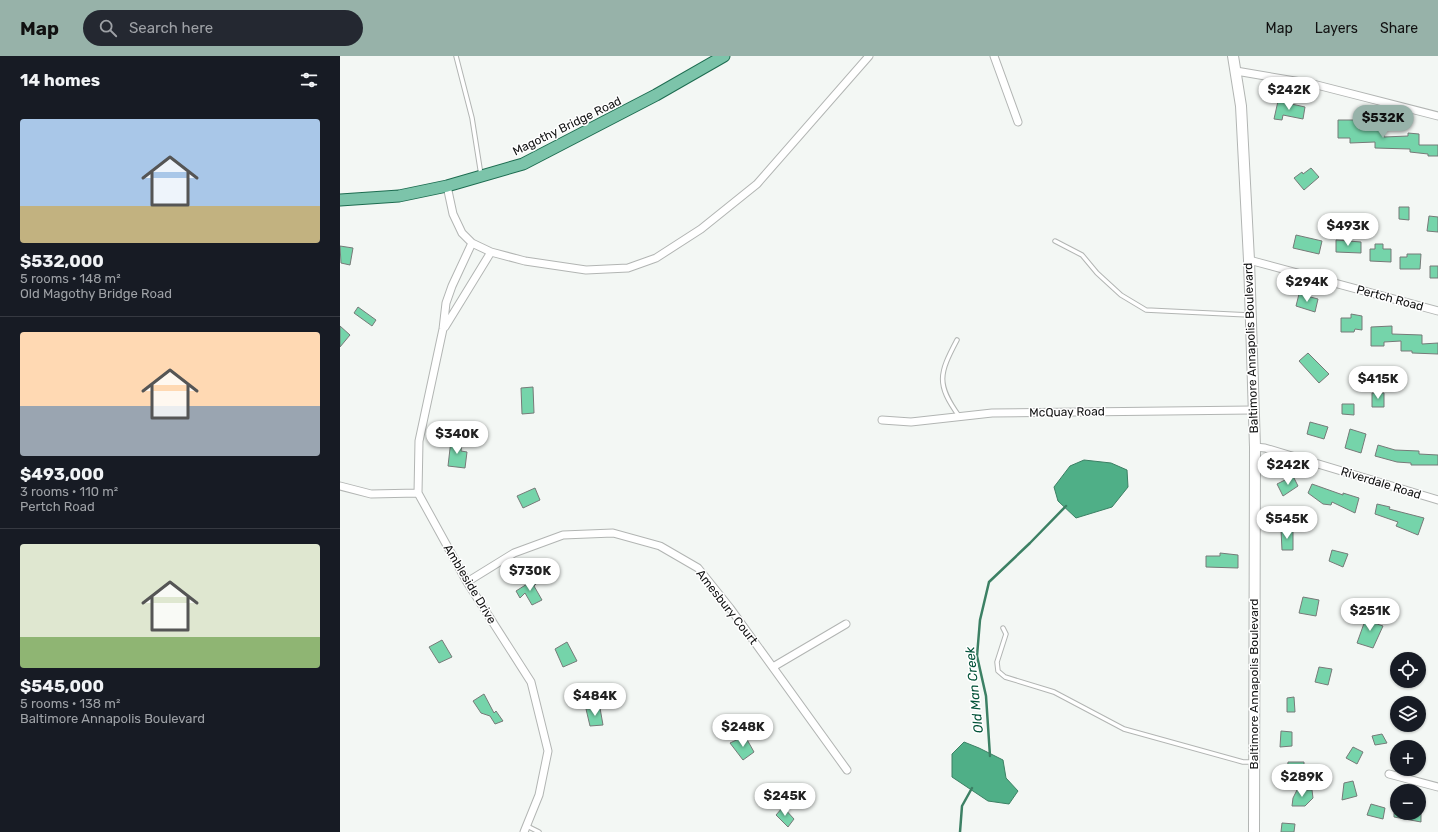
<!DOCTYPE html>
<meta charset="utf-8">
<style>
:root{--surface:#171b24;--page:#242831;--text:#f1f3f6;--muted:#9ea1a6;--line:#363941;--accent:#97b2a9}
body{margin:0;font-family:Rubik,sans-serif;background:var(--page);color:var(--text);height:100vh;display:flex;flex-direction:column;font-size:15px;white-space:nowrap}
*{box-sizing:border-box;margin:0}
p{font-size:13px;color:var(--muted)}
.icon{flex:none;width:22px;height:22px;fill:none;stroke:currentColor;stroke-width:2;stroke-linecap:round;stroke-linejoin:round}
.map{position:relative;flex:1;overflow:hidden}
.details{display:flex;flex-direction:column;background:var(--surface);width:340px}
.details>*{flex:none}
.tools{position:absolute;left:1050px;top:596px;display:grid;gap:8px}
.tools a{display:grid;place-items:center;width:36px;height:36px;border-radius:50%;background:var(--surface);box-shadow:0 1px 3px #0004;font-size:20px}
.price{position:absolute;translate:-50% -34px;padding:0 9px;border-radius:14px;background:#fff;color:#222;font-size:13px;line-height:26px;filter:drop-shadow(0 1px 2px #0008)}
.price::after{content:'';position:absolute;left:50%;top:24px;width:12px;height:9px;margin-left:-6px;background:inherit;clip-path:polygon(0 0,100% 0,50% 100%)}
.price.selected{background:var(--accent);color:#111}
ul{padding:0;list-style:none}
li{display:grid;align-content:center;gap:8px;height:212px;padding:0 20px}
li+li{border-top:1px solid var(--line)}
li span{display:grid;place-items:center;height:124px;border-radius:4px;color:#555}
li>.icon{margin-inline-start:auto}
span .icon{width:72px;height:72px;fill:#fffc;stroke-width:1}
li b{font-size:17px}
h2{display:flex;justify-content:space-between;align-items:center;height:48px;padding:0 20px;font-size:17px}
header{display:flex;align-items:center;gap:24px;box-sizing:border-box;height:56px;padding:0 20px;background:var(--accent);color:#111}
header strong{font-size:19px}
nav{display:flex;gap:22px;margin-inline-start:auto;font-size:14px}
.search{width:280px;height:36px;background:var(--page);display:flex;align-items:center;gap:10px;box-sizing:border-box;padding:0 14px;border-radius:22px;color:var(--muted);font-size:15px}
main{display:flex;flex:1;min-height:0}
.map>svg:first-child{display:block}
.water{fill:#4faf87;stroke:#3c8064}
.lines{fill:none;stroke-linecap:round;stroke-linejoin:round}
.stream{stroke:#3c8064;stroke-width:2.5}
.building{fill:#75d4aa;stroke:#767a78}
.lane-casing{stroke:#b2b5b3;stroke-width:5.5}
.street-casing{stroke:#b2b5b3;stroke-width:9}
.secondary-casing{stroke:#b2b5b3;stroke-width:12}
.primary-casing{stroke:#1d6c50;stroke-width:13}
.lane{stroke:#fff;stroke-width:3.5}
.street{stroke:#fff;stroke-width:7}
.secondary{stroke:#fff;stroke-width:10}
.primary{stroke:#7cc4aa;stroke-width:11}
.labels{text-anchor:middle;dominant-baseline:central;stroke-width:3;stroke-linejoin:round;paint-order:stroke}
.street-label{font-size:12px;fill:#111212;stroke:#fff}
.water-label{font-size:13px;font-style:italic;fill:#005137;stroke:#fff}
</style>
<header>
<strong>Map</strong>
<div class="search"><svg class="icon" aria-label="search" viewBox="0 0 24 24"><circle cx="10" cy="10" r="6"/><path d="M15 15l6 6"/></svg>Search here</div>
<nav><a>Map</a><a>Layers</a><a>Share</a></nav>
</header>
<main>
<section class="details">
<h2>14 homes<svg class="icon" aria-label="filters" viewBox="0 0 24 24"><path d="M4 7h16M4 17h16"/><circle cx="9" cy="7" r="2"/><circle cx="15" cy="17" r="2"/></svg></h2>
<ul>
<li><span style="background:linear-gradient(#a9c7e8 70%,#c2b280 0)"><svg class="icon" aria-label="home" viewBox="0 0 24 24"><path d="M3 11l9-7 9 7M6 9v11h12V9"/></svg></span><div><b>$532,000</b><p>5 rooms · 148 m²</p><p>Old Magothy Bridge Road</p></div></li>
<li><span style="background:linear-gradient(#ffd9b3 60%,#9aa5b1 0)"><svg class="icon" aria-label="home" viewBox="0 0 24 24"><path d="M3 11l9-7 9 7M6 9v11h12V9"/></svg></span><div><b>$493,000</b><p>3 rooms · 110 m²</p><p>Pertch Road</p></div></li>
<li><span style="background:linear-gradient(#dfe7d0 75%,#8fb573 0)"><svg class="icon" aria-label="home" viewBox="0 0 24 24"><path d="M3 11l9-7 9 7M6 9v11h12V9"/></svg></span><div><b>$545,000</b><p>5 rooms · 138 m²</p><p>Baltimore Annapolis Boulevard</p></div></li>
</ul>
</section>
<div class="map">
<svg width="1098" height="776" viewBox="0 0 1098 776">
<rect width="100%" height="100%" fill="#f3f7f4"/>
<!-- water -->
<path class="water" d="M 744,404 L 771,407 L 787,414 L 788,431 L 772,451 L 736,462 L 718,445 L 714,431 L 730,410 Z
M 624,686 L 639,692 L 663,704 L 666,722 L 678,735 L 669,748 L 648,745 L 612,721 L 612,698 Z"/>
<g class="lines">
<!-- stream -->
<path class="stream" d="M 650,700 L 646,640 L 637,600 L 640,564 L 649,526 L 690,487 L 726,450
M 620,776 L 622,750 L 632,732"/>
</g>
<!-- building -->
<path class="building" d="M 938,45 L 965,51 L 963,63 L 943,59 L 942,64 L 934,63 Z
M 998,64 L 1019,64 L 1019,73 L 1044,73 L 1044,81 L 1068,80 L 1068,77 L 1079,78 L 1079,89 L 1098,89 L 1098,100 L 1088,100 L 1088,98 L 1070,96 L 1070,93 L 1035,92 L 1035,86 L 1010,87 L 1010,82 L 998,82 Z
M 971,112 L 979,121 L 964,134 L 954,122 L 962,116 L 963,118 Z
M 1059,151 L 1069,151 L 1069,164 L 1059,163 Z
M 1089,160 L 1098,161 L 1098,176 L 1087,175 Z
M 956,179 L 982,185 L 979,198 L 953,192 Z
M 996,184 L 1021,186 L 1021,197 L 996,196 Z
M 1035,188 L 1043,188 L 1043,193 L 1051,193 L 1051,206 L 1030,205 L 1030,193 L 1035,193 Z
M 0,190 L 13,192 L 10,209 L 1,207 Z
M 1067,198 L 1081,198 L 1080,213 L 1060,213 L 1060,201 L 1067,201 Z
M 1090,210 L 1098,210 L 1098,222 L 1090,222 Z
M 959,238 L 978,243 L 975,256 L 956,250 Z
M 18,251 L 36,264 L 32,270 L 14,257 Z
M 1011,258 L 1022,260 L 1022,274 L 1015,273 L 1014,276 L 1001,276 L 1001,262 L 1011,262 Z
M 0,270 L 10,279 L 0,291 Z
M 1052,270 L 1052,278 L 1082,279 L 1082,288 L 1098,287 L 1098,298 L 1072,297 L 1072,295 L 1061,295 L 1061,285 L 1044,286 L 1044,290 L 1031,290 L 1031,271 Z
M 968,297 L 989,318 L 979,327 L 959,305 Z
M 193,331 L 194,357 L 182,358 L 181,332 Z
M 1032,337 L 1044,337 L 1044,351 L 1032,351 Z
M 1002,348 L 1014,348 L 1014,359 L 1002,358 Z
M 970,366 L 988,371 L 984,383 L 967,378 Z
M 1010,373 L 1026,378 L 1021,397 L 1005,392 Z
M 111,384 L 122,386 L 121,395 L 127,396 L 125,412 L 108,410 Z
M 1038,389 L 1055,394 L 1079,395 L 1079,398 L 1098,399 L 1098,409 L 1071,409 L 1071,407 L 1057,406 L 1035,400 Z
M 953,420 L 958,430 L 943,440 L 937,428 Z
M 972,428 L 1003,439 L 1003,437 L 1019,442 L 1015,457 L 992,446 L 991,449 L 983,448 L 968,437 Z
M 195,432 L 200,444 L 183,452 L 177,440 Z
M 1037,448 L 1050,451 L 1049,453 L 1084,462 L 1078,479 L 1056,470 L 1058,466 L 1035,458 Z
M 941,474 L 953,475 L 953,494 L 942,494 Z
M 992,494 L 1008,498 L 1003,511 L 989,505 Z
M 880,497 L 898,499 L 898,512 L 866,511 L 866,500 L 880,500 Z
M 195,523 L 198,526 L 194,530 L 202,544 L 192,549 L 185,537 L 180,542 L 176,535 Z
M 963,541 L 979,544 L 976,560 L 959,557 Z
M 1027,559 L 1037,561 L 1034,567 L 1043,570 L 1033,592 L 1017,587 Z
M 102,584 L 112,601 L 99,607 L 89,591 Z
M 227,586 L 237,605 L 223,611 L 215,593 Z
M 979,611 L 992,613 L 988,629 L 975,626 Z
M 144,638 L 154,657 L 156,655 L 163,665 L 155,668 L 150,660 L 141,657 L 133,645 Z
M 954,641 L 955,656 L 947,656 L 947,642 Z
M 260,652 L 263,669 L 250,670 L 246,653 Z
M 941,675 L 952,676 L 952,690 L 940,691 Z
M 1042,678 L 1047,687 L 1035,689 L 1032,680 Z
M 405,680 L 414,696 L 403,704 L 390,687 Z
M 1013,691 L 1023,696 L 1017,708 L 1006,702 Z
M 948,706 L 964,706 L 964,718 L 947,717 Z
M 1013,725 L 1017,740 L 1002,744 L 1004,727 Z
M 957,734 L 972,734 L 973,742 L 965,750 L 952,750 L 953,742 Z
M 1031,748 L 1045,752 L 1043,763 L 1027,759 Z
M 443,751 L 454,763 L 448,771 L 436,759 Z
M 1054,757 L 1081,757 L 1081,766 L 1054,761 Z
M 942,767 L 955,768 L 954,776 L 941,776 Z"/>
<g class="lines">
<!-- lane casing -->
<g class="lane-casing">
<path id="lane" d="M 116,0 L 132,62 L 141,119
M 715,185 L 742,199 L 757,217 L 781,239 L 806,254 L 909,259
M 617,284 C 599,318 596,328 619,360
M 663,572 L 666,578 L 657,606 L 658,615 L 665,621 L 714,636 L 784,673 L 903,706 L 914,706
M 187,770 L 199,776"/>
</g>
<!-- street casing -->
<g class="street-casing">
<path id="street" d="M 654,0 L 678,66
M 896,15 L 973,28 L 1098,60
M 107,130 L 113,158 L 122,177 L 132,187 L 151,196 L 185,205 L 246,214 L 288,212 L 316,202 L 361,173 L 417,128 L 529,0
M 132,187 L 112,230 L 106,247 L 103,273 L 79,385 L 78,437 L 127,526 L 191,626 L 208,695 L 199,739 L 184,776
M 909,204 L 1098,255
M 105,271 L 151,196
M 542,364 L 571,366 L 652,357 L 912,354
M 915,391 L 925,392 L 1098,444
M 0,430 L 31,438 L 78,437
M 127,526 L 174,497 L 223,479 L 273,477 L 320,490 L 358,512 L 390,552 L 507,714
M 433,611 L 506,568
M 1049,718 L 1098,731"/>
</g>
<!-- secondary casing -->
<g class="secondary-casing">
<path id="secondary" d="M 893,0 L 901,50 L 909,204 L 915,391 L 914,776"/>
</g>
<!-- primary casing -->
<g class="primary-casing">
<path id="primary" d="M 0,144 L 59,140 L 107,130 L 183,108 L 316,39 L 384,0"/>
</g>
<!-- lane -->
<use href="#lane" class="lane"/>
<!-- street -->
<use href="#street" class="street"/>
<!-- secondary -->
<use href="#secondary" class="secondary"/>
<!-- primary -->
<use href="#primary" class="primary"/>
</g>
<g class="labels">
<!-- street labels -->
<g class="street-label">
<text transform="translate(227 70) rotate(-26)">Magothy Bridge Road</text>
<text transform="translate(1050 242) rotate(15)">Pertch Road</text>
<text transform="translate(911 292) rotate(-92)">Baltimore Annapolis Boulevard</text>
<text transform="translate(727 356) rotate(-1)">McQuay Road</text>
<text transform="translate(1041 427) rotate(17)">Riverdale Road</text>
<text transform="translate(130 528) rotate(59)">Ambleside Drive</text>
<text transform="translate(387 551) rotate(52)">Amesbury Court</text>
<text transform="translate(914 628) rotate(-90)">Baltimore Annapolis Boulevard</text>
</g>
<!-- water labels -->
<g class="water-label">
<text transform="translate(634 634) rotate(-96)">Old Man Creek</text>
</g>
</g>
</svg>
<div class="tools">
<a><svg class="icon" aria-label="locate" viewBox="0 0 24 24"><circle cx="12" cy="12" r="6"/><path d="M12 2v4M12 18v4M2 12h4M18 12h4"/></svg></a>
<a><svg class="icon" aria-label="layers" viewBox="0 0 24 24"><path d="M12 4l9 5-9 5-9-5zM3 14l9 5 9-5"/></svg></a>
<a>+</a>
<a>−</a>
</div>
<b class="price" style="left:949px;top:55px">$242K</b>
<b class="price selected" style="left:1043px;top:83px">$532K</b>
<b class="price" style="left:1008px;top:191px">$493K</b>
<b class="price" style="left:967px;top:247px">$294K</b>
<b class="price" style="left:1038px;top:344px">$415K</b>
<b class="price" style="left:117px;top:399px">$340K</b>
<b class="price" style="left:948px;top:430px">$242K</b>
<b class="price" style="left:947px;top:484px">$545K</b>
<b class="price" style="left:190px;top:536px">$730K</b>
<b class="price" style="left:1030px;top:576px">$251K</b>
<b class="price" style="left:255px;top:661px">$484K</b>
<b class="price" style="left:403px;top:692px">$248K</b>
<b class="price" style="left:962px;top:742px">$289K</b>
<b class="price" style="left:445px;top:761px">$245K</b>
</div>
</main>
